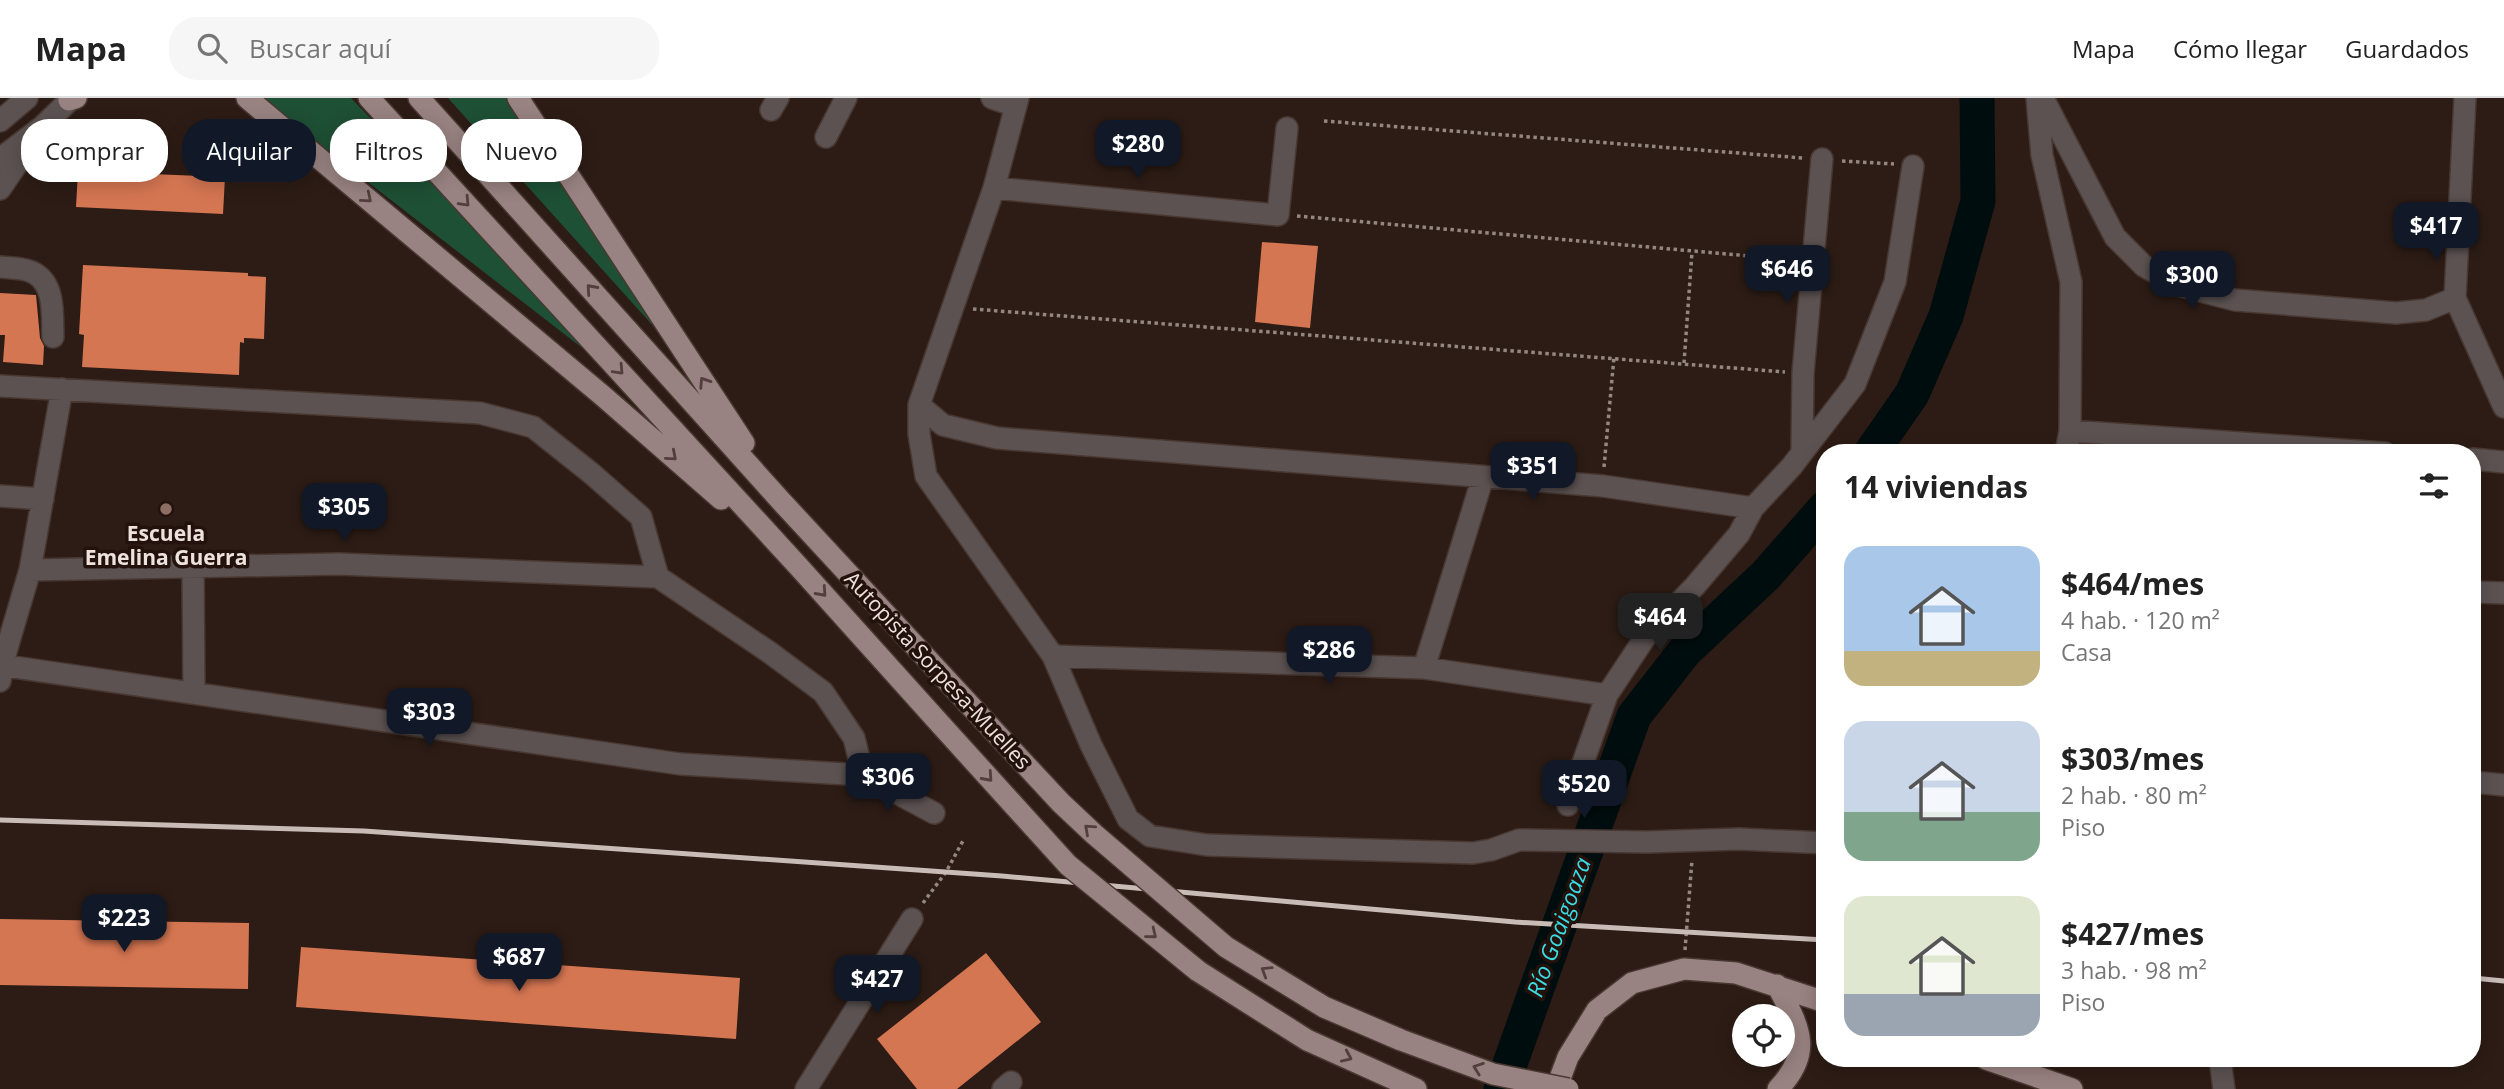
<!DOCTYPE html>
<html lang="es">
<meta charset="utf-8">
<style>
:root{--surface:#fff;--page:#f6f6f6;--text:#222;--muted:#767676;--line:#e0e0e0;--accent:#111827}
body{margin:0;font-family:"Open Sans",sans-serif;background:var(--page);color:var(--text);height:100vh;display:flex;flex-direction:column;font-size:26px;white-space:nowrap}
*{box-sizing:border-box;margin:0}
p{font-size:23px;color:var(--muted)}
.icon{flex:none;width:38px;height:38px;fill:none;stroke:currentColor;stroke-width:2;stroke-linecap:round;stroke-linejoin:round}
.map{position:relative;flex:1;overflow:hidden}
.sheet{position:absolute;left:1816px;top:346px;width:665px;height:623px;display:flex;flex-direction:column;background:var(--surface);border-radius:28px;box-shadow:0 4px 18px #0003}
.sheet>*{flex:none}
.hud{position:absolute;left:21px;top:21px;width:665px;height:63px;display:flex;gap:14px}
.tools{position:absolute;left:1732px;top:906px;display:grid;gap:14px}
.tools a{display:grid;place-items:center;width:63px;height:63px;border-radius:50%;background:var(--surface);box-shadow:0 4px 18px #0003;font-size:35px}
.price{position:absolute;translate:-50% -60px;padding:0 16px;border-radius:14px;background:var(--accent);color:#fff;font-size:23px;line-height:46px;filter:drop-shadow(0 2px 4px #0008)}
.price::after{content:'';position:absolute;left:50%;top:42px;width:21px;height:16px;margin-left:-10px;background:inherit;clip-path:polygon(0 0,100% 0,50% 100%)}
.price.active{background:#222;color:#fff}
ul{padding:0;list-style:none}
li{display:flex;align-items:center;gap:21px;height:175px;padding:0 28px}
li span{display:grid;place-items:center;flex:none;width:196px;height:140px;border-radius:21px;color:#555}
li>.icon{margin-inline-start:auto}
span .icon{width:84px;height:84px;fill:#fffc;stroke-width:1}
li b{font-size:30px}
h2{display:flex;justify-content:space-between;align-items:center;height:84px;padding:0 28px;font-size:30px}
.chip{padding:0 24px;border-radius:28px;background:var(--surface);box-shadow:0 4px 18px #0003;font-size:24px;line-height:63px}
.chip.active{background:var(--accent);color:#fff}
header{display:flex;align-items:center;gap:42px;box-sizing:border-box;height:98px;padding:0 35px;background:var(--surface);border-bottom:2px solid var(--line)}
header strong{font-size:33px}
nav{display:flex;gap:38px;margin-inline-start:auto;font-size:24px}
.search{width:490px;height:63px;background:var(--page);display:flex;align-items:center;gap:18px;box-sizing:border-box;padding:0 24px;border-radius:28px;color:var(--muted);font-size:26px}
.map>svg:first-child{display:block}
.green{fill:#1e5035}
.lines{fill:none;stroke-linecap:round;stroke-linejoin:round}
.river{stroke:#000d0e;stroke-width:35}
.building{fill:#d57652}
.minor-casing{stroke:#483831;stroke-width:24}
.major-casing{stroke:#483831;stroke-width:24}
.path{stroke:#948680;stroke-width:3.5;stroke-dasharray:3.5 3.5;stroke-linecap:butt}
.minor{stroke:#5c5252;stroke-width:21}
.major{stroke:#988382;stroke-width:21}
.rail{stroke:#c9bcb7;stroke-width:5}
.major-bridge-casing{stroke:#483831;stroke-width:24;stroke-linecap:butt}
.major-bridge{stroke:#988382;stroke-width:21}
.oneway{stroke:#523f3b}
.education-dot{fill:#8d6e63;stroke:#23120c;stroke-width:2.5}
.labels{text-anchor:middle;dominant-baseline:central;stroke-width:7;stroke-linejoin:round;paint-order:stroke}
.poi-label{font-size:21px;font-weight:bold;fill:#eee2dd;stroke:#23120c}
.street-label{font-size:21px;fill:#eee2dd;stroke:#23120c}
.water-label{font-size:23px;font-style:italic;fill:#39dbe4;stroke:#23120c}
</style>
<header>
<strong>Mapa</strong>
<div class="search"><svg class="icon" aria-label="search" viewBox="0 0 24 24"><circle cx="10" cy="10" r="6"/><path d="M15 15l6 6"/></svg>Buscar aquí</div>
<nav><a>Mapa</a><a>Cómo llegar</a><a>Guardados</a></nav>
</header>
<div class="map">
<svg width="2504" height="991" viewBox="0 0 2504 991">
<rect width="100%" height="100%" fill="#2d1c15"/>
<!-- green -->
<path class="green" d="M 259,0 L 351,0 L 621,280 Z
M 448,0 L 516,0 L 663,239 Z"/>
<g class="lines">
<!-- river -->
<path class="river" d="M 1871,355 L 1912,296 L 1946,218 L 1978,103 L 1977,0
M 1501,991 L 1634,618 L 1685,553 L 1766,477 L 1825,410"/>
</g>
<!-- building -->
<path class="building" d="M 78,73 L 225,79 L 223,116 L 76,109 Z
M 1262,144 L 1318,148 L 1310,230 L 1255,224 Z
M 83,167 L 248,175 L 248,178 L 266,179 L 264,241 L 244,240 L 244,245 L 240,244 L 239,277 L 82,269 L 84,237 L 79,236 Z
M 0,195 L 36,197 L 40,240 L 44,248 L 43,267 L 3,264 L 5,237 L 0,237 Z
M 0,821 L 249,825 L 248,891 L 0,887 Z
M 301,849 L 740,880 L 736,941 L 296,909 Z
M 986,855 L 1041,924 L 957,991 L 917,991 L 877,941 Z"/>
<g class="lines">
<!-- minor casing -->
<g class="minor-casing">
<path id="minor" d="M 992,0 L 1016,8
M 1018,0 L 994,90 L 919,307 L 919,336 L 926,378 L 1053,558 L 1091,647 L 1128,721 L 1150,738 L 1207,747 L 1473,755 L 1491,752 L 1519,742 L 1647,744 L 1739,741 L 1825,745
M 2037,0 L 2042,57 L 2071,184 L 2070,333
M 2043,0 L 2115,139 L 2144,168 L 2177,187 L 2235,202 L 2396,215 L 2426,212 L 2455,200
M 2465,0 L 2455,200 L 2504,309
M 771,12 L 778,0
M 0,23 L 27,0
M 826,39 L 846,0
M 0,61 L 43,28 L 72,0
M 994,90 L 1278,117 L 1287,30
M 0,91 L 32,44
M 0,169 C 10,170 26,170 34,175 C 56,187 52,219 53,239
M 0,288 L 480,315 L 533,329 L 591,375 L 641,419 L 658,479 L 769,554 L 823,594 L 854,640 L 863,677
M 919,307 L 943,327 L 997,340 L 1603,388 L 1753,410 L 1792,368 L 1855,286 L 1895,184 L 1913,68
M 1802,354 L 1803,275 L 1822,61
M 2066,355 L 2070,333 L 2385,355
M 2473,361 L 2504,364
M 0,398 L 43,401
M 193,469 L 194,595
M 30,472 L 339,466 L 658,479
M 2473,494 L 2504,495
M 1053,558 L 1424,570 L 1607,597
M 0,567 L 680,666 L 863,677 L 934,715
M 1424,570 L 1483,379
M 0,583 L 2,567 L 30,472 L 62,291
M 2473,684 L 2504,687
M 1568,707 L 1607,597 L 1644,541 L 1695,488 L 1739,436 L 1753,410
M 2220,961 L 2224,991
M 806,991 L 912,821
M 1003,991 L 1011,984"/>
</g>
<!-- major casing -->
<g class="major-casing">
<path id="major" d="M 247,0 L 603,298 L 721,401
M 369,0 L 799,469 L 942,628
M 419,0 L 781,403 L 967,604
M 518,0 L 744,345
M 69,2 L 76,0
M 1777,887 C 1798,928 1815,952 1778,991
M 1324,909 L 1401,942
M 1307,942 L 1416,991
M 1986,961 L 2072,991
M 1556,991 L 1568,959 L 1597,912 L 1632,885 L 1684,871 L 1736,875 L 1825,904"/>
</g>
<!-- path -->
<path class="path" d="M 1324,23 L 1803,60
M 1842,63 L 1894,66
M 1297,118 L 1795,162
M 973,211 L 1785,274
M 1684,265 L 1692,154
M 1604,369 L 1614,259
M 923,805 L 946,774 L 964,741
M 1685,852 L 1692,762"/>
<!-- minor -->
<use href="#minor" class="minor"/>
<!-- major -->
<use href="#major" class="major"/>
<!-- rail -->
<path class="rail" d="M 0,722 L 364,733 L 1002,778 L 1515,824 L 1825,842
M 2473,880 L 2504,883"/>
<!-- major-bridge casing -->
<g class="major-bridge-casing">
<path id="major-bridge" d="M 967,604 L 1061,705 L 1094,736 L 1226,849 L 1324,909
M 942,628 L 1068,767 L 1198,873 L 1307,942
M 1401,942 L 1493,976 L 1568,991"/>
</g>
<!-- major-bridge -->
<use href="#major-bridge" class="major-bridge"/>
</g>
<!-- one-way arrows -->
<defs><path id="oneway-chevron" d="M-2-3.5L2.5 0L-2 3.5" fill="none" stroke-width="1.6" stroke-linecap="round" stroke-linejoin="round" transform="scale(1.75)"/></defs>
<g class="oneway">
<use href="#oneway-chevron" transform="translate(367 100) rotate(40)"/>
<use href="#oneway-chevron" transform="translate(465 104) rotate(47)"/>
<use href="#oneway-chevron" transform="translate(591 191) rotate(-132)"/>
<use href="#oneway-chevron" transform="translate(619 272) rotate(47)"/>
<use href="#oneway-chevron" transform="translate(704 284) rotate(-123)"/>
<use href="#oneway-chevron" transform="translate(672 358) rotate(41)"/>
<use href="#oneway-chevron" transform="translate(822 494) rotate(48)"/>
<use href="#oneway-chevron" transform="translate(988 679) rotate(48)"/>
<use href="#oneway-chevron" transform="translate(1089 731) rotate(-138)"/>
<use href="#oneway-chevron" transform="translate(1152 836) rotate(39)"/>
<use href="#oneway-chevron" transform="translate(1266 873) rotate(-148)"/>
<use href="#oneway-chevron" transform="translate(1347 959) rotate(24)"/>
<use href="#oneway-chevron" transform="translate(1478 970) rotate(-160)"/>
</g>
<!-- markers -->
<circle class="education-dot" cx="166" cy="411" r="7"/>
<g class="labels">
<!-- poi labels -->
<g class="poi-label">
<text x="166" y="435">Escuela<tspan x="166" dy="24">Emelina Guerra</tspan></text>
</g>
<!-- street labels -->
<g class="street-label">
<text transform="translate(938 572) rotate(47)">Autopista Sorpesa-Muelles</text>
</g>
<!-- water labels -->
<g class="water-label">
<text transform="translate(1558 829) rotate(-70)">Río Goaigoaza</text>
</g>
</g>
</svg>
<div class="tools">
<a><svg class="icon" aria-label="locate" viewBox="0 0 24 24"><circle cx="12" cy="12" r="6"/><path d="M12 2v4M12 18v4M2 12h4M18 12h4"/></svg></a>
</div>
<b class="price" style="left:1138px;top:82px">$280</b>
<b class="price" style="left:2436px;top:164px">$417</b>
<b class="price" style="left:1787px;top:207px">$646</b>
<b class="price" style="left:2192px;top:213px">$300</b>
<b class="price" style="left:1533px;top:404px">$351</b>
<b class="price" style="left:344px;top:445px">$305</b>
<b class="price active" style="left:1660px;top:555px">$464</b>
<b class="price" style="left:1329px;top:588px">$286</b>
<b class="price" style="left:429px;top:650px">$303</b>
<b class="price" style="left:888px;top:715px">$306</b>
<b class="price" style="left:1584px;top:722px">$520</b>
<b class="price" style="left:124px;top:856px">$223</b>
<b class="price" style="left:519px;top:895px">$687</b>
<b class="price" style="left:877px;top:917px">$427</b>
<div class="hud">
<a class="chip">Comprar</a>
<a class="chip active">Alquilar</a>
<a class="chip">Filtros</a>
<a class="chip">Nuevo</a>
</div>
<section class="sheet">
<h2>14 viviendas<svg class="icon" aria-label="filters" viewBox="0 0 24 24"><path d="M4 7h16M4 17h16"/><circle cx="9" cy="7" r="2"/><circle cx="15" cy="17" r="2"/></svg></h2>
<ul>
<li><span style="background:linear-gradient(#a9c7e8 75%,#c2b280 0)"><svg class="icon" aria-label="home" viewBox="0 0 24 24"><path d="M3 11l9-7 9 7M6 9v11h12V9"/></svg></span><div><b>$464/mes</b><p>4 hab. · 120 m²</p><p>Casa</p></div></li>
<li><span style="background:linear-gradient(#c9d6e8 65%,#7fa58c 0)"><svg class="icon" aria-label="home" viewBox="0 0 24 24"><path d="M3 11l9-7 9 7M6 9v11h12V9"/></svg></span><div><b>$303/mes</b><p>2 hab. · 80 m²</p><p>Piso</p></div></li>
<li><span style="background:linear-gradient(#dfe7d0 70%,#9aa5b1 0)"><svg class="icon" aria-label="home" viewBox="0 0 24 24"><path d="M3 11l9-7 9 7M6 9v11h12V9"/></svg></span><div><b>$427/mes</b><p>3 hab. · 98 m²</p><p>Piso</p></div></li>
</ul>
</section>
</div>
